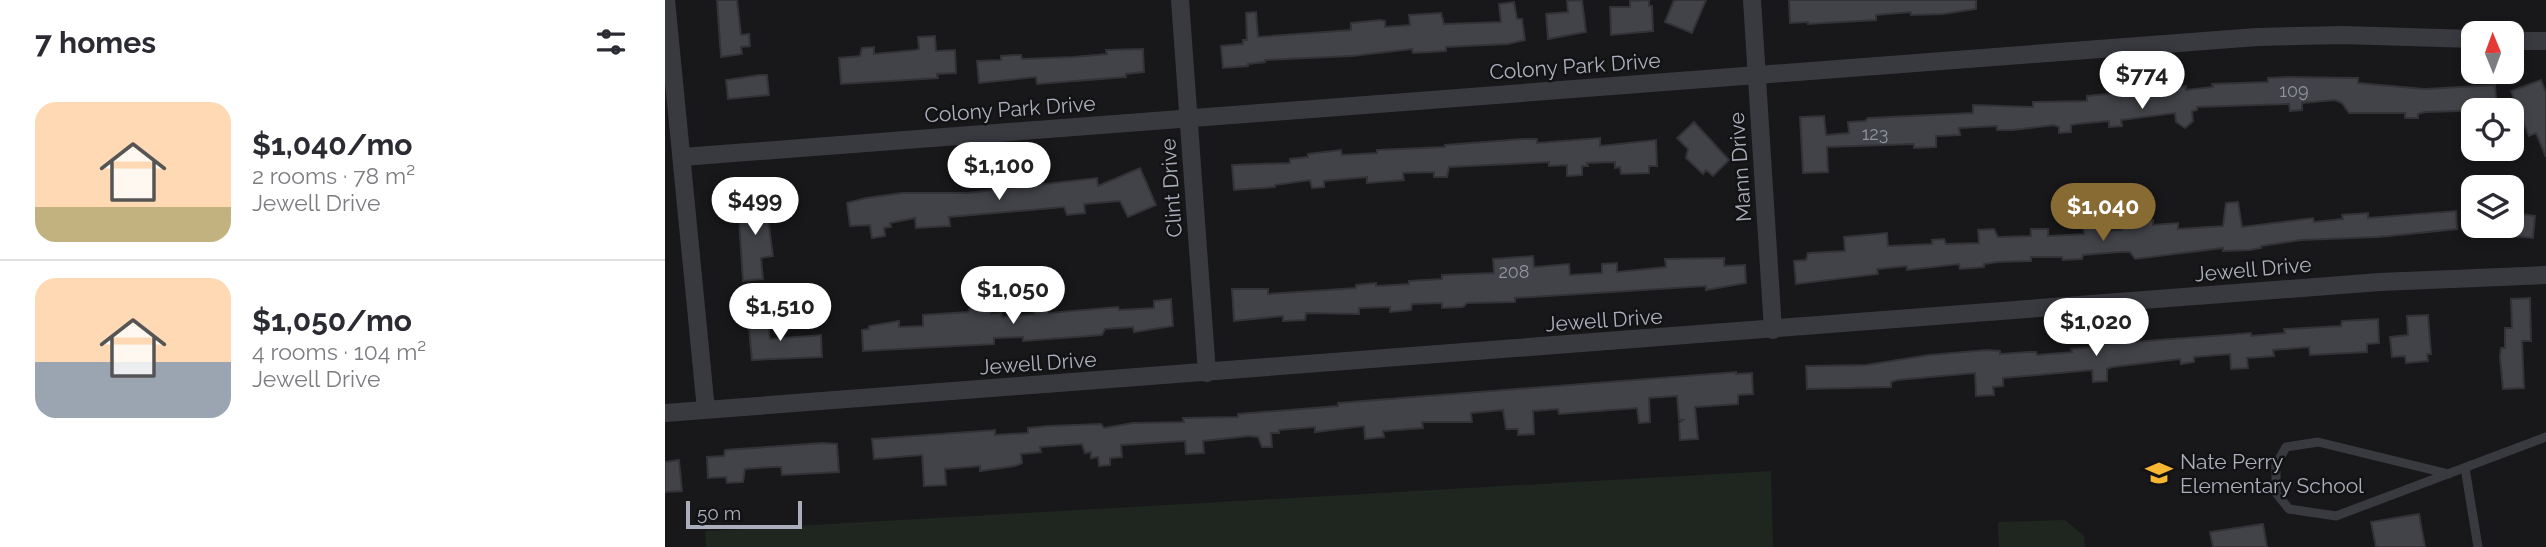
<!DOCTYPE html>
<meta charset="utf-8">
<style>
:root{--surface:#fff;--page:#f2f2f3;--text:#2b2b33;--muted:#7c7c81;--line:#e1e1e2;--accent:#886a33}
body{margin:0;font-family:Raleway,sans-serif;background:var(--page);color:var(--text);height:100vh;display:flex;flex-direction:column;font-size:26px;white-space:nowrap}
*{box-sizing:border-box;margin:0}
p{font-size:23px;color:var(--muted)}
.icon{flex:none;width:38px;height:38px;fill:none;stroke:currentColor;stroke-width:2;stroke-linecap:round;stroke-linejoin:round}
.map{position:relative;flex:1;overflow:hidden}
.details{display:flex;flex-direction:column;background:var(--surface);width:665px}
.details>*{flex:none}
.needle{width:46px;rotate:359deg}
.tools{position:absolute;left:1796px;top:21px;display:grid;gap:14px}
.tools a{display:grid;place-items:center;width:63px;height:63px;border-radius:14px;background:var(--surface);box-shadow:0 4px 10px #0003;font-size:35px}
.scale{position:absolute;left:21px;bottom:18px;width:116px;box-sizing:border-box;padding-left:7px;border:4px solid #aaafbb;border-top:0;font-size:19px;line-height:24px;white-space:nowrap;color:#aaafbb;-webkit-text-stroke:5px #131316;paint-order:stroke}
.price{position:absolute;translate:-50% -60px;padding:0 16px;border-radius:24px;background:#fff;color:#222;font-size:23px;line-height:46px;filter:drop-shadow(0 2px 4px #0008)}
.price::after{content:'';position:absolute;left:50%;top:42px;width:21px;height:16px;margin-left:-10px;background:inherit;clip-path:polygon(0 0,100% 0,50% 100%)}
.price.current{background:var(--accent);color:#fff}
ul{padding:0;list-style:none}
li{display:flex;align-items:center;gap:21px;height:175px;padding:0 35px}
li+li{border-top:2px solid var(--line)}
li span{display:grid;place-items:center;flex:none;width:196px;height:140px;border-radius:21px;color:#555}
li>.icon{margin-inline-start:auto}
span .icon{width:84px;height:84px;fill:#fffc;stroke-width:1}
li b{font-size:30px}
h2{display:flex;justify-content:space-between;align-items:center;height:84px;padding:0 35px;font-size:30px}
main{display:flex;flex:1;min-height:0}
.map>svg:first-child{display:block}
.green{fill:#1e261f}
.building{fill:#424348;stroke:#323237;stroke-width:2}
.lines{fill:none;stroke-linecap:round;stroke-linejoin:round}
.service{stroke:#393a40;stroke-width:9}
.minor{stroke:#393a40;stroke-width:18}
.labels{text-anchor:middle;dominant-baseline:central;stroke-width:5;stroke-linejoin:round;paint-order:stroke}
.number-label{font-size:18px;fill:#90949e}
.street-label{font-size:21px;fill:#aaafbb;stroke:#131316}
.poi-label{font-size:21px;fill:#aaafbb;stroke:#131316;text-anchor:start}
</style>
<main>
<section class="details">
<h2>7 homes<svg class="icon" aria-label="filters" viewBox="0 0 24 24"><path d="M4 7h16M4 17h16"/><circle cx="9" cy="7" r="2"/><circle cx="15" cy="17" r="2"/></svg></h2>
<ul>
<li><span style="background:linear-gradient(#ffd9b3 75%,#c2b280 0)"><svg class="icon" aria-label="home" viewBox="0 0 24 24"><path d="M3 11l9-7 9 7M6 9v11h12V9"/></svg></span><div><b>$1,040/mo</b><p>2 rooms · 78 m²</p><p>Jewell Drive</p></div></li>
<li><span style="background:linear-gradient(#ffd9b3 60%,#9aa5b1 0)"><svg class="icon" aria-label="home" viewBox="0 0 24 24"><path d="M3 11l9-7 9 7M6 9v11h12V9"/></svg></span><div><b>$1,050/mo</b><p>4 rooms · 104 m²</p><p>Jewell Drive</p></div></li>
</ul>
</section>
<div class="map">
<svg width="1881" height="547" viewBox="0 0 1881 547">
<rect width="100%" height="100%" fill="#18181b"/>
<!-- green -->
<path class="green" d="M 1106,471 L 1108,547 L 41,547 L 40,531 Z
M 1400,520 L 1419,536 L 1420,547 L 1334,547 L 1333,522 Z"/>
<!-- building -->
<path class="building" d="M 52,0 L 72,0 L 76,35 L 84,34 L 85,46 L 76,47 L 77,54 L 56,57 Z
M 917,0 L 921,32 L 883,39 L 881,14 L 903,12 L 902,1 Z
M 984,0 L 984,6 L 987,6 L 988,31 L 946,35 L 945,7 L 965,7 L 965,1 Z
M 1009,0 L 1041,0 L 1027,33 L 1000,22 Z
M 1124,0 L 1311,0 L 1311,9 L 1278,14 L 1246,15 L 1246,12 L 1211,15 L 1211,20 L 1143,24 L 1143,22 L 1125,23 Z
M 849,2 L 852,19 L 857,19 L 860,40 L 843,44 L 781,47 L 781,51 L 748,53 L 747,49 L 687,56 L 600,60 L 600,62 L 583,64 L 583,66 L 558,68 L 556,46 L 578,44 L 578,40 L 582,40 L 581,13 L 591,12 L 593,37 L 686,30 L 686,23 L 715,20 L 720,21 L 720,27 L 745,25 L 744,15 L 776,13 L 779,24 L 836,22 L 834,4 Z
M 270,36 L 271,51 L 290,50 L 291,73 L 272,74 L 273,78 L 176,84 L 174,58 L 195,56 L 197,48 L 209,47 L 209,54 L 251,50 L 254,49 L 253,37 Z
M 478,49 L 479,72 L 461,74 L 461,77 L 372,84 L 371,77 L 314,83 L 312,61 L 336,60 L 336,56 L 350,55 L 356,55 L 357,59 L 408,57 L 442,54 L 441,50 Z
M 94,75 L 102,75 L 104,95 L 63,99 L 61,80 Z
M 1623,77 L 1693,78 L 1693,83 L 1760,89 L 1830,85 L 1832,110 L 1760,112 L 1753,114 L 1753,118 L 1740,118 L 1740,113 L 1684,113 L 1677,103 L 1670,100 L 1637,103 L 1637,110 L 1625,111 L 1624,104 L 1532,107 L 1532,110 L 1527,111 L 1528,121 L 1520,128 L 1511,122 L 1510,113 L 1456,120 L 1457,126 L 1444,127 L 1444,121 L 1411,124 L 1406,125 L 1406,132 L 1394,133 L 1394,127 L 1389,125 L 1348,130 L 1332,130 L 1332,126 L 1294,128 L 1295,135 L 1271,136 L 1271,147 L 1249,148 L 1249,144 L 1162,147 L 1163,172 L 1138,173 L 1135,117 L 1159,116 L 1161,135 L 1184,133 L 1183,122 L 1200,121 L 1203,118 L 1308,113 L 1308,105 L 1368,107 L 1368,102 L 1422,101 L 1422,96 L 1521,86 L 1521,90 L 1548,87 L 1547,84 L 1603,82 L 1603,78 Z
M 1876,80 L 1881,93 L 1881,157 L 1871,133 L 1864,136 L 1846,91 Z
M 1029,122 L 1064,160 L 1048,176 L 1041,170 L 1038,174 L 1021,158 L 1023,149 L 1012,138 Z
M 935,138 L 935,146 L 991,140 L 992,166 L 984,166 L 984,173 L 956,174 L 955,167 L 950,168 L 950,162 L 922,163 L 923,166 L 917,166 L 917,175 L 902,176 L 902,165 L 884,166 L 884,162 L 784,167 L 782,177 L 769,177 L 769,172 L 738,173 L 739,180 L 702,183 L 702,177 L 659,181 L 659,187 L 647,188 L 645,180 L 610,185 L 610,187 L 569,190 L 567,165 L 625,163 L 625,159 L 643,157 L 643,154 L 676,150 L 677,155 L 712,153 L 712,150 L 780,147 L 780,145 L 858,139 L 872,139 L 872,143 Z
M 475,168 L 491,205 L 463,217 L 455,201 L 419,204 L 420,213 L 402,215 L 399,207 L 284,217 L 285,226 L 251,228 L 250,218 L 225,223 L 226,227 L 219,228 L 220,236 L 207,238 L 205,225 L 185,226 L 182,203 L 201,198 L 237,193 L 302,193 L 432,178 L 433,186 Z
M 107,199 L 109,219 L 103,219 L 108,256 L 96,258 L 98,279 L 78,281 L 73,203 Z
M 1573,202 L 1577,227 L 1648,218 L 1649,222 L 1678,219 L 1677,215 L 1703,213 L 1703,218 L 1791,211 L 1792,229 L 1714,237 L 1636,240 L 1596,246 L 1596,248 L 1585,250 L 1558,251 L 1558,248 L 1470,259 L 1465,252 L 1454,252 L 1418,255 L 1417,259 L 1398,260 L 1397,257 L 1366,257 L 1366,261 L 1333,262 L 1319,264 L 1319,267 L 1295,269 L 1294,264 L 1242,270 L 1242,266 L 1212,269 L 1213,274 L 1131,284 L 1129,261 L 1141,260 L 1143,253 L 1180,251 L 1179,237 L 1222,233 L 1223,246 L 1267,244 L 1267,240 L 1279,239 L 1281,244 L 1314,243 L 1313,230 L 1329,229 L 1333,237 L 1366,236 L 1366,229 L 1383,229 L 1383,236 L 1419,234 L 1418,224 L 1432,223 L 1433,231 L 1456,230 L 1455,225 L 1488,220 L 1488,225 L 1513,223 L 1513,229 L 1558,226 L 1561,203 Z
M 1846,212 L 1870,216 L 1868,238 L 1846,236 Z
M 868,256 L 869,267 L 904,264 L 905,275 L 937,273 L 937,264 L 952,263 L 952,272 L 1001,267 L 1000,259 L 1059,258 L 1059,266 L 1080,265 L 1081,283 L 1041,290 L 1041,286 L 850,298 L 850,302 L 802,303 L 798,307 L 777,308 L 777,303 L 747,304 L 746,310 L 725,312 L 725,307 L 694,308 L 694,314 L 641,313 L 640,320 L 618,321 L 618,316 L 569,321 L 567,289 L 603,289 L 603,294 L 691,288 L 691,285 L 711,283 L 711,286 L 744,284 L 744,281 L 777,279 L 777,275 L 829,273 L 828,259 Z
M 382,296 L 384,313 L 453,307 L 454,310 L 489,308 L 489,301 L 506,299 L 508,326 L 469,332 L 468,327 L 440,329 L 437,335 L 358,341 L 358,337 L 329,338 L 329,344 L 198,351 L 197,330 L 204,329 L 204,326 L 234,321 L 234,327 L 258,326 L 258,315 L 303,312 L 304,309 L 326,307 L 326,314 L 336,313 L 337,317 L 369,314 L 368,302 L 372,297 Z
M 1865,298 L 1866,341 L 1857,341 L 1859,388 L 1838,389 L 1835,357 L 1836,348 L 1840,348 L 1840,328 L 1847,328 L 1846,299 Z
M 1763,315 L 1766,354 L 1762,354 L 1763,361 L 1741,363 L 1740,356 L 1727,357 L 1725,337 L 1743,335 L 1742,316 Z
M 102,316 L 105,339 L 156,335 L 157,357 L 87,360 L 83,318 Z
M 1713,319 L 1714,343 L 1702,344 L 1702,352 L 1645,355 L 1644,347 L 1608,350 L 1609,356 L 1582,358 L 1583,368 L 1566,369 L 1565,354 L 1529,357 L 1529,362 L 1516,364 L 1515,359 L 1447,367 L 1442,369 L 1442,381 L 1428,382 L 1427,370 L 1338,378 L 1338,386 L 1328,387 L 1329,395 L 1311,396 L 1310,373 L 1232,380 L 1226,382 L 1226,387 L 1142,389 L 1141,366 L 1201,365 L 1264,355 L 1322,350 L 1335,351 L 1335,354 L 1363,352 L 1371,352 L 1372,355 L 1407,352 L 1406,349 L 1428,347 L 1428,345 L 1586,333 L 1586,336 L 1620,333 L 1619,329 L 1676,326 L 1677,321 Z
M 1071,372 L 1071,374 L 1087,373 L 1088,394 L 1073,395 L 1073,404 L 1030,407 L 1033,439 L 1015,440 L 1014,423 L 1018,420 L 1014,420 L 1012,396 L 984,398 L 985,422 L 974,423 L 972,408 L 894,414 L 893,409 L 868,411 L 869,434 L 853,435 L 853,429 L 841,429 L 838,410 L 806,413 L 807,422 L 757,422 L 758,428 L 718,431 L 719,437 L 700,439 L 699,426 L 650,432 L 650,427 L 614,430 L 614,433 L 606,433 L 607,447 L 597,447 L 593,437 L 584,436 L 538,441 L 539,453 L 521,454 L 520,441 L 456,445 L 457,457 L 445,458 L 445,465 L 434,466 L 433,457 L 426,458 L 426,452 L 420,453 L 417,444 L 375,447 L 376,452 L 356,454 L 357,463 L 350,466 L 315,471 L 315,466 L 280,469 L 281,485 L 259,486 L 257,455 L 209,459 L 207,439 L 330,430 L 330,435 L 363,433 L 363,428 L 382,426 L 436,424 L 439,428 L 468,423 L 519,422 L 518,418 L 573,417 L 573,414 L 673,406 L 673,403 Z
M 157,443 L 172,444 L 174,472 L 117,475 L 116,467 L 107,467 L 80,469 L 78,482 L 62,483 L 61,477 L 43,478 L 42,457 L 59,456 L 60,450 Z
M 14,460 L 17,491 L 0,492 L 0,462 Z
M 1754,514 L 1760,547 L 1711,547 L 1706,522 Z
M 1598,524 L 1602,547 L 1548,547 L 1545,532 Z"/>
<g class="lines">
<!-- service -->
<path class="service" d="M 1800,468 L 1813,547
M 1784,474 L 1653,442 L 1621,447 L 1611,465 L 1611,493 L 1624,509 L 1671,516 L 1881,437"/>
<!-- minor -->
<path class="minor" d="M 1,0 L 41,410
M 515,0 L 542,373
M 1087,0 L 1108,330
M 1846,41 L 1881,41
M 17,157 L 1592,37 L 1678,35 L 1808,39
M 0,413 L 1715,282 L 1881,275"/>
</g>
<!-- icons -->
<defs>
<g id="school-bare" transform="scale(2.1)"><path d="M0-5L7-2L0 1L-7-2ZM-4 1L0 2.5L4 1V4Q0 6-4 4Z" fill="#f9b632" stroke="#131316" stroke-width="2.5" paint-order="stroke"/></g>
</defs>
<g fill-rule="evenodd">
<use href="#school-bare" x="1494" y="473"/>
</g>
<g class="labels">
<!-- number labels -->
<g class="number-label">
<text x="1629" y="90">109</text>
<text x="1210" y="133">123</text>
<text x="849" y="271">208</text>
</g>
<!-- street labels -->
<g class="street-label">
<text transform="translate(910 66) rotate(-4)">Colony Park Drive</text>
<text transform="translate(345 109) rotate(-4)">Colony Park Drive</text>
<text transform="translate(1075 167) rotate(-94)">Mann Drive</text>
<text transform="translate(506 188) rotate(-94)">Clint Drive</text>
<text transform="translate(1588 269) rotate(-5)">Jewell Drive</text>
<text transform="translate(939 320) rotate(-4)">Jewell Drive</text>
<text transform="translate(373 363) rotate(-4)">Jewell Drive</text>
</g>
<!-- poi labels -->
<g class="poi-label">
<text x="1515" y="461">Nate Perry<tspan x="1515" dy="24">Elementary School</tspan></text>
</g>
</g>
</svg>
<div class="tools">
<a><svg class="needle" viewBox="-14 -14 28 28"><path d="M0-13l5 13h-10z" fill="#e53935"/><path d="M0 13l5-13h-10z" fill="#7c7c81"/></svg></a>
<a><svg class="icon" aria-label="locate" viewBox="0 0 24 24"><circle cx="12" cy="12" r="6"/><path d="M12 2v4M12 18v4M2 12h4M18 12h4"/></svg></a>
<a><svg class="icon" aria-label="layers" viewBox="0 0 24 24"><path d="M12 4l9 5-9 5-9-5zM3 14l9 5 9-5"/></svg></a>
</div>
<div class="scale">50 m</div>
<b class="price" style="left:1477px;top:111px">$774</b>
<b class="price" style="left:334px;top:202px">$1,100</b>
<b class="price" style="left:90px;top:237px">$499</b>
<b class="price current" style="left:1438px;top:243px">$1,040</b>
<b class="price" style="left:348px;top:326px">$1,050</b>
<b class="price" style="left:115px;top:343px">$1,510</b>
<b class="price" style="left:1431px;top:358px">$1,020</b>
</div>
</main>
